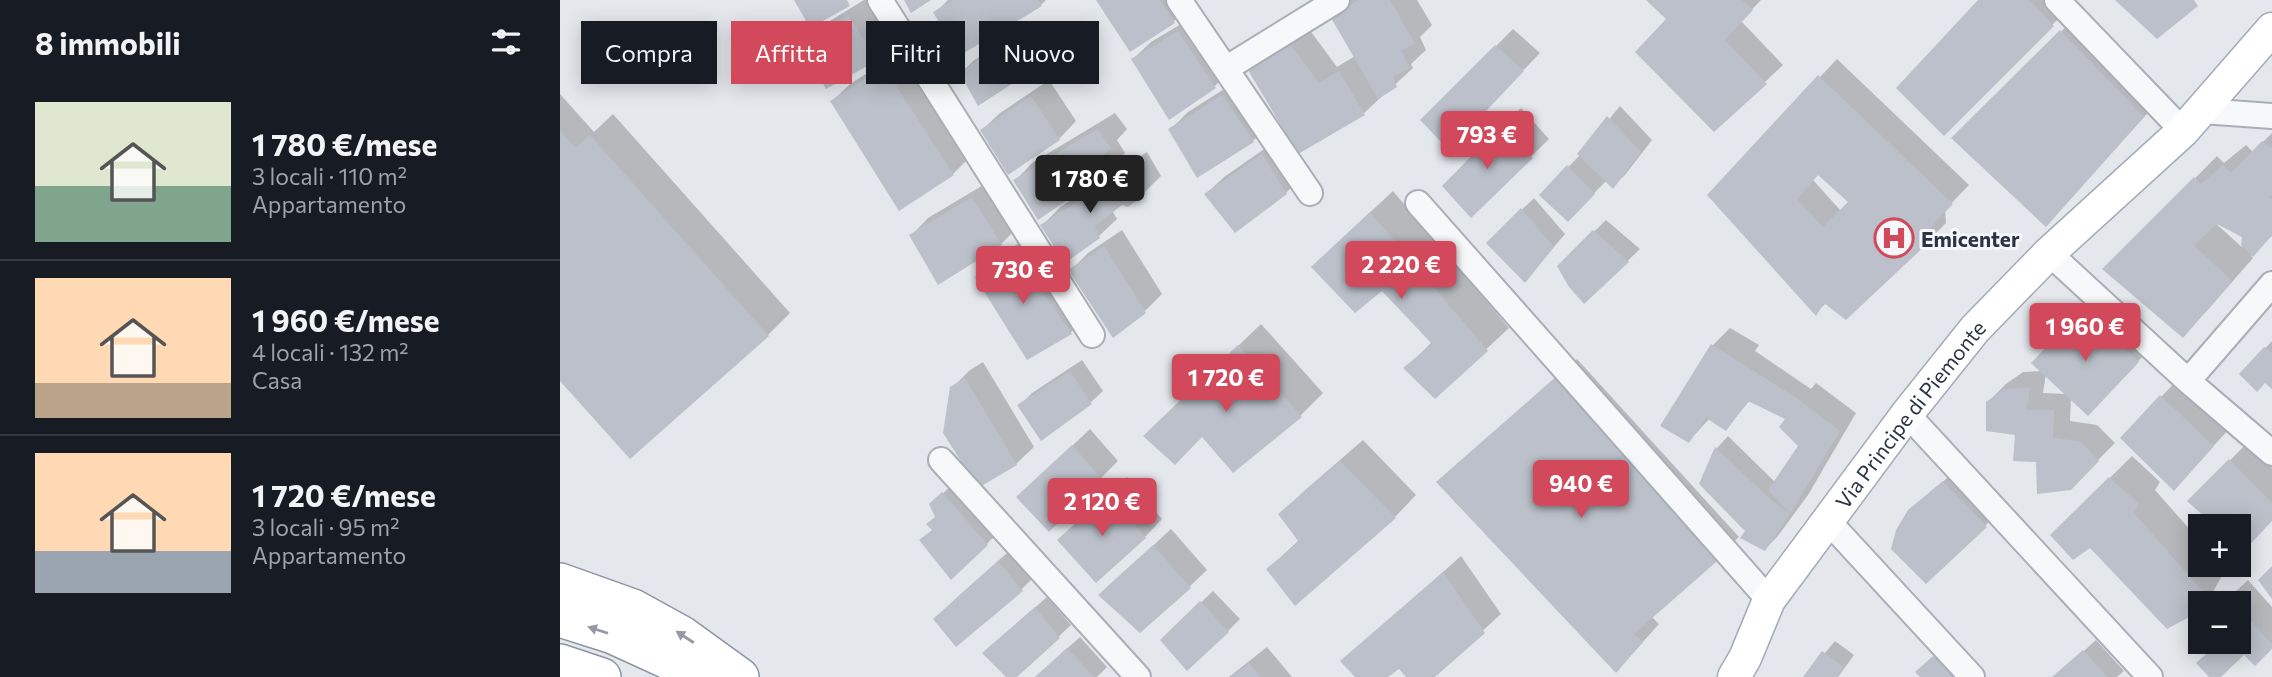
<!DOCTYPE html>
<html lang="it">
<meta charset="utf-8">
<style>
:root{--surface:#171b24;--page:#20242c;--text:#f1f3f6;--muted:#9ea1a6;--line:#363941;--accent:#d1495b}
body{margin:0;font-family:Commissioner,sans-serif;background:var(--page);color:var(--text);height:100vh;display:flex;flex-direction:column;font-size:26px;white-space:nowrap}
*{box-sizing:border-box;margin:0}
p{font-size:23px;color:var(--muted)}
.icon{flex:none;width:38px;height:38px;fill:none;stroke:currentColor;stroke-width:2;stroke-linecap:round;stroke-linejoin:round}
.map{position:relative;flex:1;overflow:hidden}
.details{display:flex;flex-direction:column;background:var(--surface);width:560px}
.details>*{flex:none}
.banner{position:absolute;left:21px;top:21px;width:665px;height:63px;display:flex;gap:14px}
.controls{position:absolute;left:1628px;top:514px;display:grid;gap:14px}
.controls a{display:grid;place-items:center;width:63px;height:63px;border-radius:0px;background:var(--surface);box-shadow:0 4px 18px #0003;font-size:35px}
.price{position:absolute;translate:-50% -60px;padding:0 16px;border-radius:7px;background:var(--accent);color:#fff;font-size:23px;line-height:46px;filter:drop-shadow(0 2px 4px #0008)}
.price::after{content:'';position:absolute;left:50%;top:42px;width:21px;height:16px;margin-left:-10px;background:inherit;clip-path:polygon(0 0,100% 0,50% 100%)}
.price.active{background:#222;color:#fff}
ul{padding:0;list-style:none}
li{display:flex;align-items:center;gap:21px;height:175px;padding:0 35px}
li+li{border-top:2px solid var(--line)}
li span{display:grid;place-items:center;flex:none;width:196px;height:140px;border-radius:0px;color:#555}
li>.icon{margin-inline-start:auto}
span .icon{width:84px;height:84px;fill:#fffc;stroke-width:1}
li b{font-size:30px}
h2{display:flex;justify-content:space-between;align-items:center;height:84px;padding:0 35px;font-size:30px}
.chip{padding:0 24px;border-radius:0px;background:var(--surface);box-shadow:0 4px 18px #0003;font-size:24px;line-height:63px}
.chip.active{background:var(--accent);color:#fff}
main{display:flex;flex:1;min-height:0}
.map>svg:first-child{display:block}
.shadow{fill:#0003;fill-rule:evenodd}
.building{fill:#bbc0ca;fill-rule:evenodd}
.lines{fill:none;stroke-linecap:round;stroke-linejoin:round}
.minor-casing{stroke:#a9aeb7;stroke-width:28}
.major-casing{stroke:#a3abb8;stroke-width:35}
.highway-casing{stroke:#8b94a3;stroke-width:40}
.minor{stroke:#f7f8fa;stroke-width:24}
.major{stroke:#fff;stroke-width:32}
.highway{stroke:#fff;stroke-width:37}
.oneway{fill:#959aa2}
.labels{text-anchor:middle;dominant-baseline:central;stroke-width:6;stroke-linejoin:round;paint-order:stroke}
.poi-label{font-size:21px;font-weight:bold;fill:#2b3445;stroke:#f4f6f9;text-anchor:start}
.street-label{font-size:21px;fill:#2b3445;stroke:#f4f6f9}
</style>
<main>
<section class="details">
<h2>8 immobili<svg class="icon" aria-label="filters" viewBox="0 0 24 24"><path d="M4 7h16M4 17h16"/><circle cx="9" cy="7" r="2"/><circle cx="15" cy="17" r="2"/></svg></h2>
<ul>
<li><span style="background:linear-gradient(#dfe7d0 60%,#7fa58c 0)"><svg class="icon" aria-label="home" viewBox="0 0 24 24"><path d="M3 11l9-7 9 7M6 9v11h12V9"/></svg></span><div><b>1 780 €/mese</b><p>3 locali · 110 m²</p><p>Appartamento</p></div></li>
<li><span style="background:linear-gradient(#ffd9b3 75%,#b9a48a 0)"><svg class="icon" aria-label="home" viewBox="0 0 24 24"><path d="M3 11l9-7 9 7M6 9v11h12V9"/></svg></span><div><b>1 960 €/mese</b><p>4 locali · 132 m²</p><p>Casa</p></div></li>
<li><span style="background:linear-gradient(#ffd9b3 70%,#9aa5b1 0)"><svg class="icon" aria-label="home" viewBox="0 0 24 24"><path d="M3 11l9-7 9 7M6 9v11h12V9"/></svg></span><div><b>1 720 €/mese</b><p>3 locali · 95 m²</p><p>Appartamento</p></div></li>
</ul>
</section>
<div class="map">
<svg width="1712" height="677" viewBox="0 0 1712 677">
<rect width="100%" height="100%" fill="#e4e7ec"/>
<!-- shadow -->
<path class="shadow" d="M 304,0 L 307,0 L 334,42 L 317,59 L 242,44 L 260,27 Z
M 388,0 L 486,0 L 481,5 L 376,12 Z
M 538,0 L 629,0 L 632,4 L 614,21 L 570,50 Z
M 789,0 L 857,0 L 872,25 L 860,37 L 866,50 L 851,64 L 853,68 L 804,113 L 690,70 L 708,53 L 749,29 L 777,67 L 795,56 L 772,17 Z
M 1088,0 L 1201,0 L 1181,21 L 1223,65 L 1154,130 L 1108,18 Z
M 1421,0 L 1513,0 L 1515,2 L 1384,134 Z
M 1523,10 L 1605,94 L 1486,225 L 1393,138 Z
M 636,15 L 672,69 L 655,86 L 610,118 L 573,59 L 591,42 Z
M 467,26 L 485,56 L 474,68 L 401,73 L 413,61 Z
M 953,29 L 980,53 L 906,130 L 863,120 Z
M 342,51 L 410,157 L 393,174 L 272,101 L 290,84 Z
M 1277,59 L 1409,185 L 1385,210 L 1386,223 L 1368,241 L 1266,303 L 1256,313 L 1149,195 ZM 1259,174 L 1291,202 L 1281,211 L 1253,180 Z
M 680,79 L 710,124 L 693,141 L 610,130 L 628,112 Z
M 489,80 L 516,121 L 499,139 L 422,130 L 440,113 Z
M 0,94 L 34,132 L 53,114 L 230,313 L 208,335 L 70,457 L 0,378 Z
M 1060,106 L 1092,140 L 1065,175 L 1053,186 L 1047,180 L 1008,220 L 981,195 L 1020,155 Z
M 961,108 L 989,139 L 911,216 L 885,186 Z
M 555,113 L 567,129 L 557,140 L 565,153 L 548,170 L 479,217 L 455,181 L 472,163 Z
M 1712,133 L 1712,236 L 1691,256 L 1693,258 L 1645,313 L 1623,335 L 1545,269 L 1657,156 L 1664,163 L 1686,145 L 1693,152 ZM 1654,222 L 1684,236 L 1682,247 Z
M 720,138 L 743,175 L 726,193 L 646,194 L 664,177 Z
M 587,152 L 601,176 L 584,193 L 562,203 L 552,210 L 557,219 L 539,236 L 483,225 L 500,207 Z
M 430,181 L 459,226 L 441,244 L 379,282 L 351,236 L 368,218 Z
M 833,191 L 949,328 L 875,397 L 846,368 L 872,342 L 822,289 L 775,245 Z
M 974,198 L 1005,234 L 965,281 L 928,243 Z
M 1046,220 L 1080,249 L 1025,302 L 999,266 Z
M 562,230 L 602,294 L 585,311 L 511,270 L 528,253 Z
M 473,234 L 528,316 L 510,333 L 417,277 L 435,259 Z
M 1541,293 L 1595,343 L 1545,397 L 1511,397 L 1510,421 L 1537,425 L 1555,443 L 1510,488 L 1478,461 L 1457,434 L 1428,402 L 1446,384 L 1463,372 L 1482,371 L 1474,363 ZM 1486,374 L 1506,394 L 1483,393 Z
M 701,324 L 763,393 L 741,415 L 674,470 L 643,435 L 607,414 Z
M 1170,328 L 1199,345 L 1195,351 L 1251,389 L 1256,383 L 1296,413 L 1248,495 L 1217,537 L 1205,549 L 1141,484 L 1157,448 L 1168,436 L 1215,482 L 1241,446 L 1227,418 L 1190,400 L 1166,429 L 1150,418 L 1129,441 L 1153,345 Z
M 1712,341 L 1712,386 L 1705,381 L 1681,374 Z
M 1017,359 L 1179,537 L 1092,617 L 1099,624 L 1073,653 L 878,482 Z
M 522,360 L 543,391 L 531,402 L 460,405 L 472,393 Z
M 423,362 L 474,447 L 456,464 L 418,485 L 392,388 L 410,370 Z
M 1618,379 L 1670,428 L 1614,489 L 1601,397 Z
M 530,429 L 558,461 L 489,530 L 476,480 Z
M 803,440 L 856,495 L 835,517 L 708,569 L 739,540 L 721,514 L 743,492 Z
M 1687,443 L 1712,468 L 1712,520 L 1678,527 L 1630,501 Z
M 1572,456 L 1600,482 L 1595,490 L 1640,541 L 1640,565 L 1661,565 L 1665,570 L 1653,592 L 1630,615 L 1530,546 L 1492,535 Z
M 1402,465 L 1443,508 L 1425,526 L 1349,511 Z
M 401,476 L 444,526 L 427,544 L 361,541 L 373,529 L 377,516 L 371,505 Z
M 567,477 L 602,519 L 585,537 L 517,523 Z
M 611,529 L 647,570 L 629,587 L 558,578 Z
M 456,545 L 479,572 L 461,590 L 393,601 Z
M 901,556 L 941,614 L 872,677 L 848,677 L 839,667 L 825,677 L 797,677 L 783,661 Z
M 1688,580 L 1712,607 L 1712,646 L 1684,653 L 1658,677 L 1652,677 L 1678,642 L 1678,604 L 1662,604 Z
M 653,591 L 680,619 L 668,631 L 602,640 Z
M 487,597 L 511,625 L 455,677 L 448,677 L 424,653 Z
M 520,637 L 547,667 L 537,677 L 475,677 Z
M 1536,640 L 1564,671 L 1557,677 L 1495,677 Z
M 1275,641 L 1294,655 L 1278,677 L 1245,677 Z
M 1386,645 L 1416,677 L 1362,677 L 1369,661 Z
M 707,647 L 732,677 L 669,677 Z"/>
<!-- building -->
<path class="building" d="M 234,0 L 287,0 L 290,6 L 250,28 Z
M 344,0 L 371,0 L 351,13 Z
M 393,0 L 478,0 L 482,6 L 399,56 L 373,12 Z
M 536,0 L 600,0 L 615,23 L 570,52 Z
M 799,0 L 830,0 L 855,44 L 841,50 L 850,68 L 833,77 L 837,87 L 818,99 L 770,16 Z
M 1086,0 L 1182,0 L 1193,10 L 1165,40 L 1207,84 L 1154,132 L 1075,52 L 1106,19 Z
M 1418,0 L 1469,0 L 1494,26 L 1384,136 L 1336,88 Z
M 1555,0 L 1634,0 L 1638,6 L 1597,39 Z
M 288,15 L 318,60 L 266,89 L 240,44 Z
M 1500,30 L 1584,117 L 1486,227 L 1391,138 Z
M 618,31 L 656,88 L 609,120 L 571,59 Z
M 454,37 L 475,69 L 418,106 L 399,72 Z
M 731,45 L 759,83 L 779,71 L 805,115 L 738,154 L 688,70 Z
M 935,45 L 964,71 L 889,150 L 860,120 Z
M 324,67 L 394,175 L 339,211 L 270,101 Z
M 1258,75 L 1393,204 L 1368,230 L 1369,242 L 1286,320 L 1264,303 L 1256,316 L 1147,195 ZM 1258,175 L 1288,202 L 1263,227 L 1237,199 Z
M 662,95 L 694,142 L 637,178 L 608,129 Z
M 471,96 L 500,140 L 448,175 L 420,130 Z
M 1047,116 L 1081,152 L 1053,189 L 1017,154 Z
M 943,124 L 973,158 L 911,218 L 882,186 Z
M 537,129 L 551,148 L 540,158 L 549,172 L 478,220 L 453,180 Z
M 0,130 L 16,148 L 30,135 L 209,336 L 70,459 L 0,381 Z
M 1702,141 L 1712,149 L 1712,195 L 1710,197 L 1712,199 L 1712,235 L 1693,257 L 1681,245 L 1682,237 L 1657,224 L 1634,245 L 1672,281 L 1623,338 L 1542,269 L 1634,177 L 1641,184 L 1663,165 L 1671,173 Z
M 702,154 L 727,194 L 675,233 L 644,194 Z
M 1007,165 L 1035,194 L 1008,222 L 979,195 Z
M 570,168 L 585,194 L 568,207 L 562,205 L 535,226 L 540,238 L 505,263 L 480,225 Z
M 412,197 L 442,245 L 378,285 L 349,235 Z
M 961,208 L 994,247 L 965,283 L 926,243 Z
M 810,212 L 928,351 L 875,399 L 843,368 L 872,344 L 822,291 L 795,313 L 751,267 Z
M 1033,230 L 1069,262 L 1024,304 L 1009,287 L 997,266 Z
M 544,246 L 586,313 L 553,338 L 508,270 Z
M 455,251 L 512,334 L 467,360 L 415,277 Z
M 1522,309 L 1579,362 L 1528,416 L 1471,363 Z
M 1151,344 L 1238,399 L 1280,431 L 1230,514 L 1205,551 L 1180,538 L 1185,531 L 1139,484 L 1155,447 L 1207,496 L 1230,514 L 1208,490 L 1238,446 L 1219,427 L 1225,419 L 1188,401 L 1166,431 L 1146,418 L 1129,443 L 1100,426 Z
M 678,345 L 742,417 L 673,473 L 642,437 L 615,465 L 583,436 Z
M 1704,347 L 1712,352 L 1712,389 L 1705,383 L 1697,392 L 1679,374 Z
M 510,371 L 532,404 L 481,441 L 457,405 Z
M 998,375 L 1163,556 L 1074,634 L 1083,642 L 1056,673 L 876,482 Z
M 405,378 L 457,465 L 418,488 L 383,433 L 390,387 Z
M 1470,387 L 1467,410 L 1494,410 L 1493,438 L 1520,441 L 1539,461 L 1511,490 L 1477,494 L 1476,462 L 1453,461 L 1455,435 L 1426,431 L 1426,402 L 1444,389 Z
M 1600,395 L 1654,446 L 1614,491 L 1560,438 Z
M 512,445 L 542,479 L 489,532 L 456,497 Z
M 1669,459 L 1712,503 L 1712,521 L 1683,552 L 1678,547 L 1678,527 L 1656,527 L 1627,501 Z
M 780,461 L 836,518 L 735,606 L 706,569 L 739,542 L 718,514 Z
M 1549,477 L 1579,504 L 1574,513 L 1644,593 L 1631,616 L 1607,629 L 1530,548 L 1513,560 L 1490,535 Z
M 1383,481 L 1427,527 L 1366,584 L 1331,549 L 1336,530 L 1348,510 Z
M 382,492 L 428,545 L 391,580 L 359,540 L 372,530 L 366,524 L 375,517 L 369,504 Z
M 549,493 L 586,538 L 536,583 L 497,540 Z
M 593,545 L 631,588 L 580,633 L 538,595 Z
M 438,561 L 463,591 L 396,647 L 373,619 Z
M 1712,566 L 1712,599 L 1698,580 Z
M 883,572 L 925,633 L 875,677 L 846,677 L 839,669 L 828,677 L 795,677 L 780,661 Z
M 640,601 L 669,632 L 627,671 L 600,640 Z
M 1678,606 L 1712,644 L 1712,649 L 1695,666 L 1684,655 L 1661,677 L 1649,677 L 1636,663 L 1660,642 L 1678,642 Z
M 475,607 L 500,638 L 457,677 L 446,677 L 422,653 Z
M 507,648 L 534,677 L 475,677 Z
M 1523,650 L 1547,677 L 1492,677 Z
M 1262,651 L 1284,667 L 1277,677 L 1243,677 Z
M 1373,656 L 1393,677 L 1360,677 L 1355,672 Z
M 689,663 L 701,677 L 671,677 Z"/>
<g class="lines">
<!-- minor casing -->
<g class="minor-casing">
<path id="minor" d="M 320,0 L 532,335
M 619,0 L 750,193
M 1497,0 L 1623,131
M 667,68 L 777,0
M 1642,111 L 1712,116
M 858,203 L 1209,600
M 1489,253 L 1628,381 L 1712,453
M 1628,381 L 1712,284
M 1347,414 L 1590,677
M 381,460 L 578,677
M 1268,521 L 1412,677"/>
</g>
<!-- major casing -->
<g class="major-casing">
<g id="major">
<path id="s1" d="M 1174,677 L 1185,658 L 1209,600 L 1347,414 L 1415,329 L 1489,253 L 1623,131 L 1712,29"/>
</g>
</g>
<!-- highway casing -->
<g class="highway-casing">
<path id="highway" d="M 0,582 L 73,608 L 122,635 L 180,677
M 0,618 L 53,635 L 145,677
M 0,663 L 42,677"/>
</g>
<!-- minor -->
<use href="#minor" class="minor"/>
<!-- major -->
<use href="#major" class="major"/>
<!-- highway -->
<use href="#highway" class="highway"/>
</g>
<!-- one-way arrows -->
<defs><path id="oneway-solid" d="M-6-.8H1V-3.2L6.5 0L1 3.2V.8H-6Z" transform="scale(1.75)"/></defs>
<g class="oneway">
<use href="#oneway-solid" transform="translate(38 630) rotate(-162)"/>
<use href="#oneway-solid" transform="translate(125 637) rotate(-147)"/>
</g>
<!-- icons -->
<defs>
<g id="hospital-ring" transform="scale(2.0125)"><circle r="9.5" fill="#f4f6f9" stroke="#d1495b" stroke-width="1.5"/><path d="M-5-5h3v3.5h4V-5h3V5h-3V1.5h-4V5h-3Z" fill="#d1495b"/></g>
</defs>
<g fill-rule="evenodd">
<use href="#hospital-ring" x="1334" y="238"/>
</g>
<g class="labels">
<!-- poi labels -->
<g class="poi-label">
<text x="1361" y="238">Emicenter</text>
</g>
<!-- street labels -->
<g class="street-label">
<text stroke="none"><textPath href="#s1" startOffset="318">Via Principe di Piemonte</textPath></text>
</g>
</g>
</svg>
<div class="controls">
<a>+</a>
<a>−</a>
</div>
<b class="price" style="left:927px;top:171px">793 €</b>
<b class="price active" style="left:530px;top:215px">1 780 €</b>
<b class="price" style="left:841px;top:301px">2 220 €</b>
<b class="price" style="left:463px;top:306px">730 €</b>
<b class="price" style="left:1525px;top:363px">1 960 €</b>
<b class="price" style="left:666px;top:414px">1 720 €</b>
<b class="price" style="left:1021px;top:520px">940 €</b>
<b class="price" style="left:542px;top:538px">2 120 €</b>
<div class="banner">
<a class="chip">Compra</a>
<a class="chip active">Affitta</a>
<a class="chip">Filtri</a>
<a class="chip">Nuovo</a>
</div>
</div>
</main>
